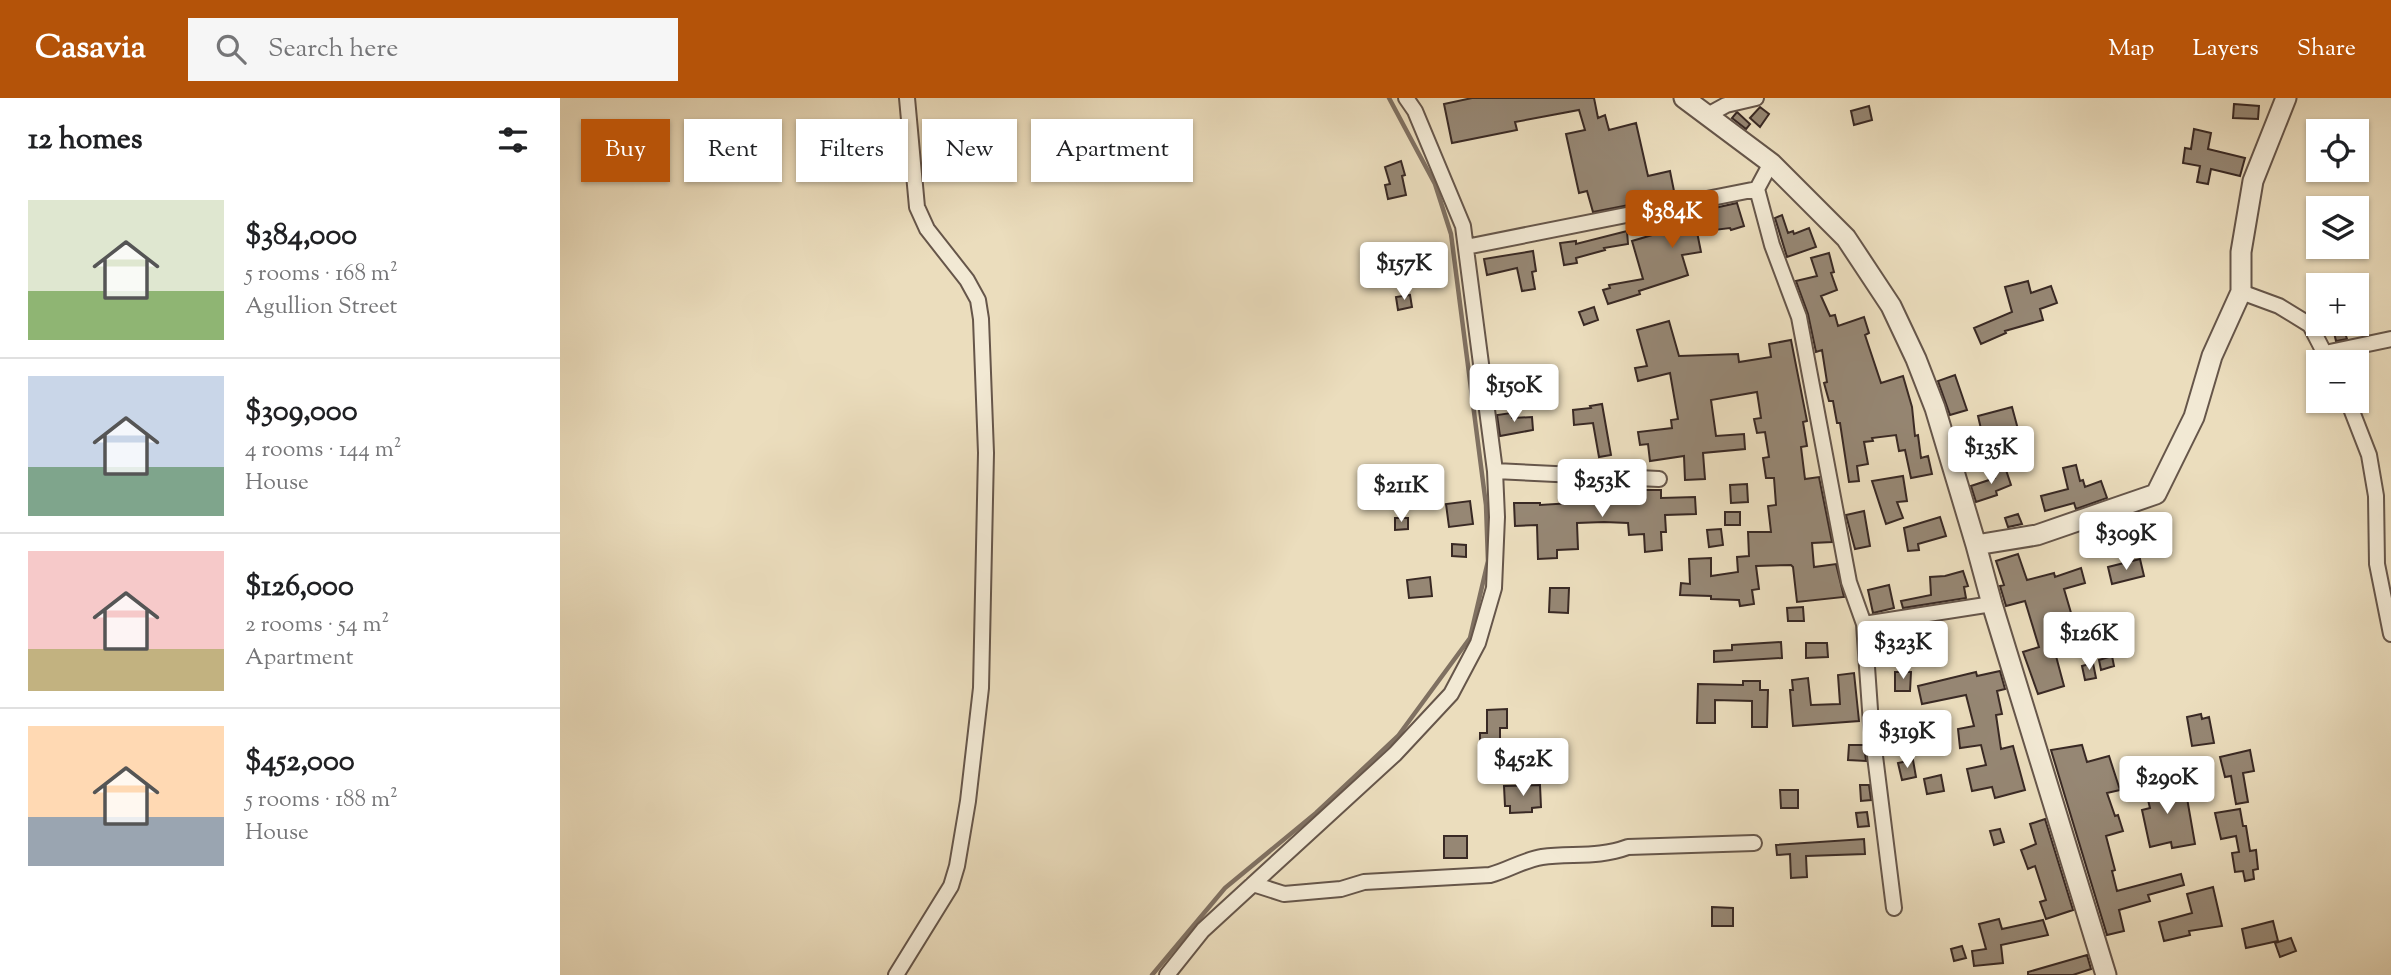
<!DOCTYPE html>
<meta charset="utf-8">
<style>
:root{--surface:#fff;--page:#f6f6f6;--text:#202124;--muted:#757577;--line:#e0e0e0;--accent:#b45309}
body{margin:0;font-family:"Sorts Mill Goudy",serif;background:var(--page);color:var(--text);height:100vh;display:flex;flex-direction:column;font-size:26px;white-space:nowrap}
*{box-sizing:border-box;margin:0}
p{font-size:23px;color:var(--muted)}
.icon{flex:none;width:38px;height:38px;fill:none;stroke:currentColor;stroke-width:2;stroke-linecap:round;stroke-linejoin:round}
.map{position:relative;flex:1;overflow:hidden}
.side{display:flex;flex-direction:column;background:var(--surface);width:560px}
.side>*{flex:none}
.hud{position:absolute;left:21px;top:21px;width:665px;height:63px;display:flex;gap:14px}
.buttons{position:absolute;left:1746px;top:21px;display:grid;gap:14px}
.buttons a{display:grid;place-items:center;width:63px;height:63px;border-radius:0px;background:var(--surface);box-shadow:0 2px 5px #0004;font-size:35px}
.price{position:absolute;translate:-50% -60px;padding:0 16px;border-radius:7px;background:#fff;color:#222;font-size:23px;line-height:46px;filter:drop-shadow(0 2px 4px #0008)}
.price::after{content:'';position:absolute;left:50%;top:42px;width:21px;height:16px;margin-left:-10px;background:inherit;clip-path:polygon(0 0,100% 0,50% 100%)}
.price.active{background:var(--accent);color:#fff}
ul{padding:0;list-style:none}
li{display:flex;align-items:center;gap:21px;height:175px;padding:0 28px}
li+li{border-top:2px solid var(--line)}
li span{display:grid;place-items:center;flex:none;width:196px;height:140px;border-radius:0px;color:#555}
li>.icon{margin-inline-start:auto}
span .icon{width:84px;height:84px;fill:#fffc;stroke-width:1}
li b{font-size:30px}
h2{display:flex;justify-content:space-between;align-items:center;height:84px;padding:0 28px;font-size:30px}
.chip{padding:0 24px;border-radius:0px;background:var(--surface);box-shadow:0 2px 5px #0004;font-size:24px;line-height:63px}
.chip.active{background:var(--accent);color:#fff}
header{display:flex;align-items:center;gap:42px;box-sizing:border-box;height:98px;padding:0 35px;background:var(--accent);color:#fff}
header strong{font-size:33px}
nav{display:flex;gap:38px;margin-inline-start:auto;font-size:24px}
.search{width:490px;height:63px;background:var(--page);display:flex;align-items:center;gap:18px;box-sizing:border-box;padding:0 24px;border-radius:0px;color:var(--muted);font-size:26px}
main{display:flex;flex:1;min-height:0}
.map>svg:first-child{display:block}
.lines{fill:none;stroke-linecap:round;stroke-linejoin:round}
.stream{stroke:#7f7061;stroke-width:4.5}
.building{fill:#968774;stroke:#392924;stroke-width:2}
.minor-casing{stroke:#66564a;stroke-width:18}
.tertiary-casing{stroke:#66564a;stroke-width:23}
.minor{stroke:#f2e9d4;stroke-width:14}
.tertiary{stroke:#f2e9d4;stroke-width:19}
</style>
<header>
<strong>Casavia</strong>
<div class="search"><svg class="icon" aria-label="search" viewBox="0 0 24 24"><circle cx="10" cy="10" r="6"/><path d="M15 15l6 6"/></svg>Search here</div>
<nav><a>Map</a><a>Layers</a><a>Share</a></nav>
</header>
<main>
<section class="side">
<h2>12 homes<svg class="icon" aria-label="filters" viewBox="0 0 24 24"><path d="M4 7h16M4 17h16"/><circle cx="9" cy="7" r="2"/><circle cx="15" cy="17" r="2"/></svg></h2>
<ul>
<li><span style="background:linear-gradient(#dfe7d0 65%,#8fb573 0)"><svg class="icon" aria-label="home" viewBox="0 0 24 24"><path d="M3 11l9-7 9 7M6 9v11h12V9"/></svg></span><div><b>$384,000</b><p>5 rooms · 168 m²</p><p>Agullion Street</p></div></li>
<li><span style="background:linear-gradient(#c9d6e8 65%,#7fa58c 0)"><svg class="icon" aria-label="home" viewBox="0 0 24 24"><path d="M3 11l9-7 9 7M6 9v11h12V9"/></svg></span><div><b>$309,000</b><p>4 rooms · 144 m²</p><p>House</p></div></li>
<li><span style="background:linear-gradient(#f6c9c9 70%,#c2b280 0)"><svg class="icon" aria-label="home" viewBox="0 0 24 24"><path d="M3 11l9-7 9 7M6 9v11h12V9"/></svg></span><div><b>$126,000</b><p>2 rooms · 54 m²</p><p>Apartment</p></div></li>
<li><span style="background:linear-gradient(#ffd9b3 65%,#9aa5b1 0)"><svg class="icon" aria-label="home" viewBox="0 0 24 24"><path d="M3 11l9-7 9 7M6 9v11h12V9"/></svg></span><div><b>$452,000</b><p>5 rooms · 188 m²</p><p>House</p></div></li>
</ul>
</section>
<div class="map">
<svg width="1831" height="877" viewBox="0 0 1831 877">
<rect width="100%" height="100%" fill="#ebddbd"/>
<filter id="stains"><feTurbulence type="fractalNoise" baseFrequency=".00286" numOctaves="4"/><feColorMatrix values="0 0 0 0 .2 0 0 0 0 .09 0 0 0 0 .02 0 0 0 .5 -.17"/></filter>
<radialGradient id="worn" r=".72"><stop offset=".6" stop-color="#630" stop-opacity="0"/><stop offset="1" stop-color="#630" stop-opacity=".3"/></radialGradient>
<g class="lines">
<!-- stream -->
<path class="stream" d="M 592,877 L 665,790 L 756,715 L 838,638 L 910,540 L 928,463 L 926,407 L 891,136 L 875,86 L 829,0"/>
</g>
<!-- building -->
<path class="building" d="M 912,0 L 1034,0 L 1038,20 L 1045,17 L 1049,32 L 1076,25 L 1088,78 L 1110,73 L 1115,98 L 1033,114 L 1027,93 L 1019,95 L 1006,36 L 1025,32 L 1019,12 L 955,24 L 957,32 L 892,45 L 884,6 Z
M 1674,6 L 1699,8 L 1698,21 L 1673,20 Z
M 1309,8 L 1312,22 L 1294,27 L 1291,13 Z
M 1200,9 L 1209,16 L 1200,29 L 1190,20 Z
M 1177,14 L 1190,26 L 1186,31 L 1172,20 Z
M 1634,31 L 1651,35 L 1648,51 L 1685,60 L 1680,78 L 1651,71 L 1648,86 L 1637,84 L 1640,68 L 1623,65 L 1625,50 L 1631,51 Z
M 841,63 L 845,77 L 842,78 L 846,97 L 828,101 L 825,87 L 830,86 L 825,69 Z
M 1177,105 L 1184,128 L 1171,132 L 1170,130 L 1137,134 L 1141,154 L 1122,157 L 1128,177 L 1079,193 L 1080,196 L 1048,206 L 1043,192 L 1050,190 L 1049,187 L 1083,181 L 1072,143 L 1099,135 L 1097,126 L 1142,116 L 1141,113 Z
M 1222,117 L 1228,135 L 1233,133 L 1234,136 L 1249,130 L 1256,149 L 1227,159 L 1215,120 Z
M 1067,133 L 1068,146 L 1044,150 L 1045,152 L 1016,160 L 1017,165 L 1004,167 L 1000,145 L 1016,143 L 1016,146 Z
M 973,153 L 976,173 L 972,174 L 975,191 L 962,193 L 957,170 L 927,177 L 924,161 Z
M 1269,155 L 1274,174 L 1271,175 L 1277,192 L 1261,198 L 1270,218 L 1275,217 L 1278,228 L 1304,219 L 1309,235 L 1305,237 L 1321,285 L 1343,278 L 1352,309 L 1355,338 L 1358,337 L 1361,360 L 1368,358 L 1372,376 L 1351,380 L 1345,352 L 1339,353 L 1336,337 L 1312,340 L 1313,343 L 1304,344 L 1308,366 L 1297,368 L 1299,383 L 1289,384 L 1280,325 L 1277,325 L 1273,303 L 1269,303 L 1264,285 L 1267,284 L 1262,252 L 1256,254 L 1248,216 L 1236,183 L 1257,178 L 1251,160 Z
M 868,162 L 873,177 L 855,183 L 850,168 Z
M 1468,183 L 1471,195 L 1491,188 L 1497,205 L 1480,211 L 1483,222 L 1445,233 L 1446,235 L 1421,246 L 1414,230 L 1452,214 L 1445,189 Z
M 850,197 L 852,209 L 838,212 L 836,199 Z
M 1034,209 L 1038,222 L 1024,227 L 1019,214 Z
M 1109,223 L 1119,258 L 1178,256 L 1179,264 L 1211,259 L 1209,246 L 1231,242 L 1247,323 L 1243,324 L 1247,348 L 1241,349 L 1245,381 L 1259,379 L 1272,444 L 1252,445 L 1254,469 L 1276,466 L 1284,499 L 1237,504 L 1233,469 L 1231,467 L 1196,468 L 1199,491 L 1192,492 L 1194,506 L 1180,508 L 1179,502 L 1151,501 L 1151,498 L 1120,497 L 1121,485 L 1130,486 L 1129,461 L 1151,460 L 1151,478 L 1178,474 L 1177,459 L 1189,458 L 1188,434 L 1211,434 L 1208,408 L 1216,407 L 1214,380 L 1206,380 L 1203,360 L 1209,359 L 1205,334 L 1197,335 L 1194,321 L 1201,320 L 1197,294 L 1151,302 L 1156,338 L 1184,336 L 1185,351 L 1143,355 L 1145,381 L 1125,382 L 1124,358 L 1090,363 L 1088,346 L 1080,347 L 1078,334 L 1112,330 L 1111,322 L 1118,321 L 1110,275 L 1078,283 L 1075,270 L 1087,268 L 1077,232 Z
M 1772,226 L 1782,226 L 1787,241 L 1776,243 Z
M 1395,277 L 1407,312 L 1390,317 L 1378,283 Z
M 980,287 L 994,288 L 993,299 L 980,299 Z
M 1042,306 L 1051,357 L 1039,359 L 1033,325 L 1014,327 L 1013,312 L 1031,310 L 1030,308 Z
M 1452,309 L 1466,361 L 1452,364 L 1446,338 L 1424,344 L 1418,318 Z
M 951,315 L 952,320 L 972,319 L 973,332 L 940,338 L 937,317 Z
M 1416,342 L 1420,356 L 1403,362 L 1399,347 Z
M 1516,367 L 1520,383 L 1523,382 L 1525,389 L 1541,383 L 1547,400 L 1516,411 L 1514,405 L 1485,413 L 1481,398 L 1508,391 L 1503,370 Z
M 1445,369 L 1451,387 L 1436,393 L 1437,397 L 1416,404 L 1411,388 L 1435,380 L 1433,373 Z
M 1343,378 L 1347,403 L 1337,404 L 1343,420 L 1326,426 L 1312,383 Z
M 1187,386 L 1188,404 L 1171,405 L 1170,387 Z
M 1069,392 L 1101,392 L 1101,400 L 1135,399 L 1136,416 L 1105,417 L 1106,434 L 1101,434 L 1102,452 L 1085,454 L 1084,436 L 1069,437 L 1068,425 L 1044,424 L 1017,425 L 1018,451 L 997,452 L 997,460 L 978,461 L 977,427 L 955,428 L 954,405 L 980,405 L 980,407 L 1045,403 L 1045,398 L 1069,398 Z
M 910,403 L 913,426 L 889,429 L 886,406 Z
M 1304,413 L 1310,448 L 1295,451 L 1286,417 Z
M 1165,414 L 1180,414 L 1180,427 L 1165,427 Z
M 1458,416 L 1462,426 L 1448,429 L 1445,420 Z
M 1380,419 L 1386,438 L 1358,446 L 1359,452 L 1348,453 L 1344,430 Z
M 835,420 L 848,420 L 848,431 L 835,432 Z
M 1161,431 L 1163,447 L 1149,449 L 1147,432 Z
M 892,446 L 906,447 L 906,459 L 892,458 Z
M 1458,456 L 1467,482 L 1494,475 L 1495,479 L 1521,470 L 1525,485 L 1504,491 L 1514,525 L 1489,532 L 1504,588 L 1478,596 L 1463,554 L 1479,549 L 1465,503 L 1446,508 L 1440,488 L 1444,487 L 1436,463 Z
M 1580,461 L 1584,478 L 1552,486 L 1548,469 Z
M 1403,473 L 1408,488 L 1404,489 L 1406,500 L 1343,510 L 1341,503 L 1371,497 L 1370,479 L 1385,478 Z
M 870,479 L 872,498 L 849,500 L 847,482 Z
M 1329,487 L 1334,510 L 1313,515 L 1308,492 Z
M 990,490 L 1009,490 L 1008,515 L 989,514 Z
M 1243,509 L 1244,523 L 1228,523 L 1227,510 Z
M 1334,537 L 1338,557 L 1317,562 L 1315,540 Z
M 1221,544 L 1222,560 L 1154,564 L 1154,553 L 1172,552 L 1172,547 Z
M 1246,545 L 1267,545 L 1268,559 L 1246,560 Z
M 1552,558 L 1554,568 L 1541,572 L 1539,562 Z
M 1533,565 L 1536,580 L 1525,582 L 1522,568 Z
M 1440,573 L 1445,591 L 1437,593 L 1442,616 L 1436,617 L 1441,651 L 1453,648 L 1465,692 L 1435,700 L 1432,689 L 1412,693 L 1407,671 L 1426,667 L 1421,647 L 1400,650 L 1398,631 L 1414,628 L 1406,597 L 1362,606 L 1358,588 L 1416,574 L 1417,578 Z
M 1335,574 L 1351,574 L 1350,593 L 1335,593 Z
M 1294,575 L 1299,623 L 1233,628 L 1230,592 L 1233,592 L 1232,582 L 1248,580 L 1251,607 L 1280,606 L 1278,577 Z
M 1183,583 L 1200,583 L 1200,592 L 1208,592 L 1207,629 L 1192,629 L 1192,603 L 1155,602 L 1155,625 L 1137,625 L 1138,586 L 1183,587 Z
M 947,611 L 947,630 L 940,630 L 940,666 L 920,666 L 920,635 L 927,635 L 927,612 Z
M 1641,616 L 1642,621 L 1649,619 L 1654,645 L 1632,648 L 1627,619 Z
M 1289,647 L 1304,647 L 1306,663 L 1288,662 Z
M 1522,647 L 1527,664 L 1549,658 L 1560,692 L 1547,695 L 1555,718 L 1558,717 L 1563,733 L 1546,738 L 1555,772 L 1552,773 L 1557,793 L 1621,776 L 1624,787 L 1588,797 L 1590,803 L 1559,812 L 1564,833 L 1547,837 L 1491,652 Z
M 1690,652 L 1694,673 L 1683,675 L 1688,704 L 1676,706 L 1671,678 L 1665,679 L 1660,659 Z
M 1353,662 L 1356,679 L 1342,682 L 1338,665 Z
M 1381,677 L 1384,693 L 1367,696 L 1364,681 Z
M 1613,679 L 1618,701 L 1627,700 L 1635,746 L 1612,750 L 1611,744 L 1590,749 L 1582,712 L 1590,710 L 1584,686 Z
M 980,687 L 981,709 L 972,710 L 972,714 L 950,715 L 950,708 L 945,708 L 944,688 Z
M 1300,687 L 1309,687 L 1311,702 L 1301,703 Z
M 1220,692 L 1238,692 L 1238,710 L 1221,710 Z
M 1680,711 L 1683,728 L 1686,728 L 1690,753 L 1696,752 L 1698,771 L 1693,772 L 1694,781 L 1685,783 L 1683,773 L 1675,774 L 1672,755 L 1679,754 L 1676,738 L 1661,741 L 1655,715 Z
M 1307,714 L 1309,728 L 1298,729 L 1296,715 Z
M 1485,721 L 1513,812 L 1486,821 L 1480,804 L 1486,802 L 1475,768 L 1468,771 L 1461,752 L 1476,746 L 1470,726 Z
M 1440,731 L 1444,744 L 1434,747 L 1430,733 Z
M 884,738 L 907,738 L 907,760 L 884,760 Z
M 1304,741 L 1305,756 L 1246,758 L 1247,779 L 1231,780 L 1230,756 L 1217,757 L 1216,747 Z
M 1653,789 L 1662,828 L 1629,833 L 1630,837 L 1604,843 L 1599,824 L 1632,815 L 1627,796 Z
M 1152,809 L 1173,810 L 1173,828 L 1152,828 Z
M 1439,821 L 1442,831 L 1483,822 L 1488,837 L 1441,847 L 1443,865 L 1414,868 L 1412,853 L 1426,851 L 1419,826 Z
M 1713,823 L 1718,843 L 1686,850 L 1682,831 Z
M 1731,840 L 1736,853 L 1720,859 L 1715,845 Z
M 1402,848 L 1406,860 L 1394,863 L 1391,851 Z
M 1527,857 L 1531,871 L 1513,877 L 1468,877 L 1468,874 Z"/>
<g class="lines">
<!-- minor casing -->
<g class="minor-casing">
<path id="minor" d="M 1146,18 L 1166,7 L 1196,0
M 1211,65 L 1197,91 L 1212,147 L 1239,219 L 1289,484 L 1304,526 L 1311,626 L 1334,810
M 906,149 L 1197,91
M 1681,194 L 1719,208 L 1750,227 L 1769,264
M 1765,255 L 1831,241
M 1788,303 L 1809,357 L 1816,398 L 1817,466 L 1831,536
M 935,373 L 1099,381
M 1304,526 L 1432,506
M 693,786 L 724,796 L 781,791 L 804,784 L 930,777 C 949,772 963,762 982,759 C 1012,755 1038,760 1068,749 L 1194,745
M 336,877 L 391,788 L 397,768 L 408,703 L 421,590 L 426,355 L 421,221 L 418,202 L 407,182 L 367,131 L 357,109 L 347,0
M 607,877 L 643,832 L 835,656 L 891,596 L 918,545 L 934,490 L 937,419 L 935,373 L 903,128 L 855,13 L 846,0"/>
</g>
<!-- tertiary casing -->
<g class="tertiary-casing">
<path id="tertiary" d="M 1124,0 L 1211,65 L 1286,140 L 1331,208 L 1356,261 L 1375,310 L 1416,447 L 1432,506 L 1546,877
M 1416,447 L 1477,437 L 1596,396 L 1634,319 L 1652,258 L 1681,194 L 1681,154 L 1693,83 L 1726,0"/>
</g>
<!-- minor -->
<use href="#minor" class="minor"/>
<!-- tertiary -->
<use href="#tertiary" class="tertiary"/>
</g>
<rect width="100%" height="100%" filter="url(#stains)"/>
<rect width="100%" height="100%" fill="url(#worn)"/>
</svg>
<div class="buttons">
<a><svg class="icon" aria-label="locate" viewBox="0 0 24 24"><circle cx="12" cy="12" r="6"/><path d="M12 2v4M12 18v4M2 12h4M18 12h4"/></svg></a>
<a><svg class="icon" aria-label="layers" viewBox="0 0 24 24"><path d="M12 4l9 5-9 5-9-5zM3 14l9 5 9-5"/></svg></a>
<a>+</a>
<a>−</a>
</div>
<b class="price active" style="left:1112px;top:152px">$384K</b>
<b class="price" style="left:844px;top:204px">$157K</b>
<b class="price" style="left:954px;top:326px">$150K</b>
<b class="price" style="left:1431px;top:388px">$135K</b>
<b class="price" style="left:1042px;top:421px">$253K</b>
<b class="price" style="left:841px;top:426px">$211K</b>
<b class="price" style="left:1566px;top:474px">$309K</b>
<b class="price" style="left:1529px;top:574px">$126K</b>
<b class="price" style="left:1343px;top:583px">$323K</b>
<b class="price" style="left:1347px;top:672px">$319K</b>
<b class="price" style="left:963px;top:700px">$452K</b>
<b class="price" style="left:1607px;top:718px">$290K</b>
<div class="hud">
<a class="chip active">Buy</a>
<a class="chip">Rent</a>
<a class="chip">Filters</a>
<a class="chip">New</a>
<a class="chip">Apartment</a>
</div>
</div>
</main>
